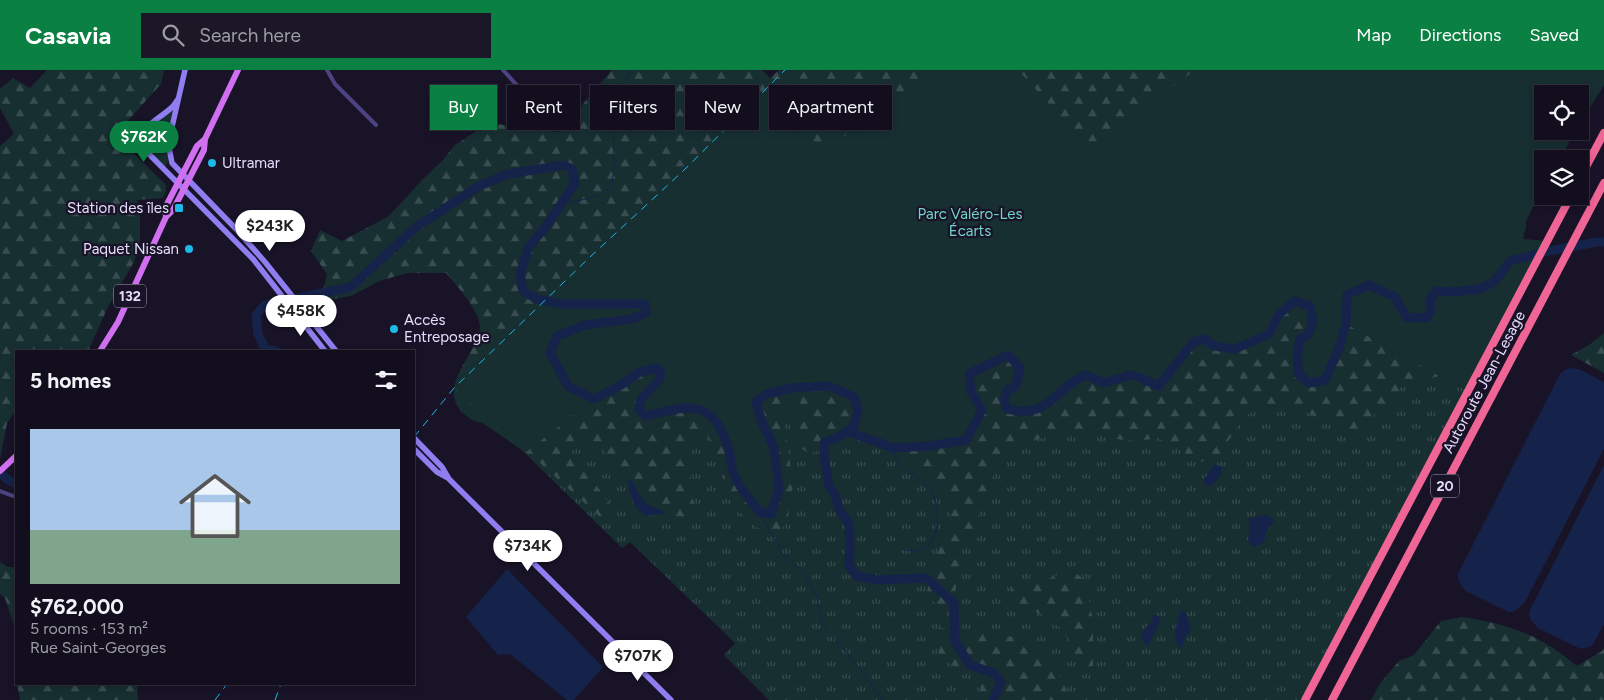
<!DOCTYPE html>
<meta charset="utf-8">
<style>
:root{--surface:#130e1e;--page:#1c1727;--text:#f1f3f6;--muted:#9d9ca4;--line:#322e3c;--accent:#0b8043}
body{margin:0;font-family:Figtree,sans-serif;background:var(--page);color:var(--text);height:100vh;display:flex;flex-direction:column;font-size:19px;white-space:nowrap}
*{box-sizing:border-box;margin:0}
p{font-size:16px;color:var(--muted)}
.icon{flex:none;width:28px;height:28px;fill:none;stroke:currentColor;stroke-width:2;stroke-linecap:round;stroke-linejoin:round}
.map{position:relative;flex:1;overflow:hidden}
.side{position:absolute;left:15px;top:280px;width:400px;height:335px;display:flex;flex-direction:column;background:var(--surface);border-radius:0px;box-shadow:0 2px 8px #0003,0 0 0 1px var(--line)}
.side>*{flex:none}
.hud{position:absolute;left:430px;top:15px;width:475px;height:45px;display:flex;gap:10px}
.fabs{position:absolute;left:1534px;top:15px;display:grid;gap:10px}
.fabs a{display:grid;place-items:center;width:55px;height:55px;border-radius:0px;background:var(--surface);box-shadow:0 2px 8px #0003,0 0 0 1px var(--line);font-size:25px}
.price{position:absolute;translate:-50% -42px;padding:0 11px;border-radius:18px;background:#fff;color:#222;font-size:16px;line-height:32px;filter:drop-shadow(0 1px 2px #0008)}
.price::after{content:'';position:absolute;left:50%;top:30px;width:15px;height:11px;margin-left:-8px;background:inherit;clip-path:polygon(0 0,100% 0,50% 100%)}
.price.on{background:var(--accent);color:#fff}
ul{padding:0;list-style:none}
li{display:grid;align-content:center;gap:10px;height:265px;padding:0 15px}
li+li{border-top:1px solid var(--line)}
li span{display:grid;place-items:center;height:155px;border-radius:0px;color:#555}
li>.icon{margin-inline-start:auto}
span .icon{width:90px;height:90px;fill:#fffc;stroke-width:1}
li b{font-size:21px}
h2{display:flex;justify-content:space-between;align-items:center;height:60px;padding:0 15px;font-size:21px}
.pill{padding:0 18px;border-radius:0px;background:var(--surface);box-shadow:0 2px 8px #0003,0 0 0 1px var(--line);font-size:18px;line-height:45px}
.pill.on{background:var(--accent);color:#fff}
header{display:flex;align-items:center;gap:30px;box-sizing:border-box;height:70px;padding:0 25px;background:var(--accent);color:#fff}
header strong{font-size:24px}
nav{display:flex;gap:28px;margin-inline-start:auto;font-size:18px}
.search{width:350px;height:45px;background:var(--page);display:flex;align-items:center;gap:12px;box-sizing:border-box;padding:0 18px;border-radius:0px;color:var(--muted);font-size:19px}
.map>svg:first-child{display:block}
.grass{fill:url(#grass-tufts)}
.forest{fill:url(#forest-firs)}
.park{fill:#172f31}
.water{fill:#15234a}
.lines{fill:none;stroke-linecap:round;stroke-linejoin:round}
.stream{stroke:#15234a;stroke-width:1}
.river{stroke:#15234a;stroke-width:9}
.street{stroke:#4d4382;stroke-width:4}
.secondary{stroke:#907ef1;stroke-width:5.5}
.primary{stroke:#d070f0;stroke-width:6}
.highway{stroke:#ef6595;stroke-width:8}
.rail{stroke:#1db9e7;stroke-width:1;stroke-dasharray:8 6;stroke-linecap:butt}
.poi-dot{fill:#1db9e7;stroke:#191328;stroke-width:2}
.labels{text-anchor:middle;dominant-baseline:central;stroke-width:4.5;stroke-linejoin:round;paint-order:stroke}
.shield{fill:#191328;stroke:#a8a0bc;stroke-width:1}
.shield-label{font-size:14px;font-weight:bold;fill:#e5ddfb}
.poi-label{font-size:15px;fill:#e5ddfb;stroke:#191328;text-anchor:start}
.park-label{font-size:15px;fill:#70d5c9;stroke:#191328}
.street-label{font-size:15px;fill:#e5ddfb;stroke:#191328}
</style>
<header>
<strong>Casavia</strong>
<div class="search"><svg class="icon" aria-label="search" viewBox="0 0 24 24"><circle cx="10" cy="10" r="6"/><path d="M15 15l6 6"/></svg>Search here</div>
<nav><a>Map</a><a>Directions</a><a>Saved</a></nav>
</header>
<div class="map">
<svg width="1604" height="630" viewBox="0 0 1604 630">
<defs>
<pattern id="grass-tufts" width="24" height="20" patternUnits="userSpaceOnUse" patternTransform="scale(1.25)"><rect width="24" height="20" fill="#172f31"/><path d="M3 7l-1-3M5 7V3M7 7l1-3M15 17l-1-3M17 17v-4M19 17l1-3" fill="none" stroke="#394d50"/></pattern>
<pattern id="forest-firs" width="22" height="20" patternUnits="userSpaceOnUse" patternTransform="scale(1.25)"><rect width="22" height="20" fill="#172f31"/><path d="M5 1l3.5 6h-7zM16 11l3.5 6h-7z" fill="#394d50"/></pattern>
</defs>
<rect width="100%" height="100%" fill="#191328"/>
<!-- grass -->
<path class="grass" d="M 1418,295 L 1453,314 L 1469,321 L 1305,630 L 769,630 L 724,585 L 735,573 L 630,472 L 622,478 L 525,383 L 594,329 L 756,332 Z"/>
<!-- forest -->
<path class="forest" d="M 47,0 L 164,0 L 161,14 L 115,65 L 166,115 L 166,121 L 163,128 L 137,130 L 140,142 L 140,171 L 134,192 L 108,237 L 88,281 L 16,281 L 16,340 L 7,353 L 0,389 L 0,76 L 14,64 L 0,38 L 0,19 L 13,8 L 30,18 Z
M 612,0 L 762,0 L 770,8 L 779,0 L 1604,0 L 1604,15 L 1580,54 L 1580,24 L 1542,24 L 1542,61 L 1576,61 L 1559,89 L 1542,89 L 1542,117 L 1526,151 L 1526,159 L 1501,208 L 1448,303 L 1400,318 L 1391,336 L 1378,340 L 1360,363 L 1345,361 L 1287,333 L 1263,335 L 1243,348 L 1218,387 L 1200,392 L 1158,368 L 1137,371 L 1116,369 L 1082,359 L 1064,362 L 1014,376 L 996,398 L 975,456 L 961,479 L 954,533 L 943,539 L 926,526 C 929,513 932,499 936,485 C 939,475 949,455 950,445 C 953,401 868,367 832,363 L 823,370 L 817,381 L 809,383 L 797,376 L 793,357 L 795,339 L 787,336 L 783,341 L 793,415 L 787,453 L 777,463 L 756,457 L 732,435 L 720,394 L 708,365 L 701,360 L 691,365 L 687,381 L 693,423 L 692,444 L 680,448 L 663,439 L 643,417 L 625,407 L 606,390 L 606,383 L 602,376 L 590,371 L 571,381 L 571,385 C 581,398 612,430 613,445 L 608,450 L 601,448 L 539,392 L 483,353 C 473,351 470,349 463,343 C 436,316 477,285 480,258 C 481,242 456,215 446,203 L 407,203 L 379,211 L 351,226 L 327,230 L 323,221 L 327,204 L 311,181 L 320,160 L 342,171 L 389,146 L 424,108 L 443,90 L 455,75 L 489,53 L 559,62 Z
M 1604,263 L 1604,303 L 1571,285 L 1589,275 Z
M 0,492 L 8,497 L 16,497 L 16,561 L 5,528 L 0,524 Z
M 1066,501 L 1075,502 L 1084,510 L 1089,529 L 1093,551 L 1093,600 L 1086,602 L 1079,595 L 1071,574 L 1061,558 L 1029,537 L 1011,537 L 1006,531 L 1008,525 L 1012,518 L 1035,515 Z
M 1462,547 C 1511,555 1539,564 1577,596 L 1602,581 L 1604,577 L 1604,630 L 1371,630 L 1381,612 L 1399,591 L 1414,585 L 1441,551 Z
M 940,558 L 970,560 L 1024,569 L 1056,598 L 1071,630 L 977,630 L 981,618 C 973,593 954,603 943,588 C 938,582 936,573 933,566 Z
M 17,614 L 137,614 L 138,630 L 20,630 Z"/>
<!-- park -->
<path class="park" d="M 942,0 L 1018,0 L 1090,79 L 1195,0 L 1604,0 L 1604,12 L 1580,54 L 1580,24 L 1542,24 L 1542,61 L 1576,61 L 1559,89 L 1542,89 L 1542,117 L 1526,151 L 1523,169 L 1547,171 L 1469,321 L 1453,314 L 1346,254 L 1339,278 L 1325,310 L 1309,313 L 1299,305 L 1297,284 L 1300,269 L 1308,265 L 1313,252 L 1310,236 L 1295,231 L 1279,244 L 1269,264 L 1235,279 L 1214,276 L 1205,269 L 1193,272 L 1159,316 L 1138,307 L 1130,305 L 1104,313 L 1086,305 C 1054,318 1050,350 1007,339 L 1004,330 L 1007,321 L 1016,316 L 1020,298 L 1008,285 L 969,304 L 971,322 L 982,340 L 966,370 L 928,376 L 893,378 L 847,361 L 854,357 L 858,340 L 854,327 L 829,316 L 792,318 L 766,324 L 756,332 L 762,352 L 774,378 L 779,420 L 771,444 L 759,442 C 752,431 740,420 735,407 C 731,398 731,387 728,377 C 713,328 688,335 646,346 L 639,339 L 641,329 L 660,309 L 661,302 L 657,298 L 640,302 L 618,317 L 594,329 L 525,383 L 454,318 C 556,220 660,124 760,24 L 811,79 L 870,56 L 917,21 Z
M 178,29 L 169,68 L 170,89 L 164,98 L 144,79 L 143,64 Z"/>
<!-- water -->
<path class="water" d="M 1572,298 L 1579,299 L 1604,312 L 1604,379 L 1525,532 L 1515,541 L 1509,542 L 1467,522 C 1461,516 1458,512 1458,504 L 1560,304 L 1565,300 Z
M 1214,395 L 1221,396 C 1222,406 1217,413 1208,416 L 1205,415 L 1203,411 Z
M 1604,395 L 1604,554 L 1592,576 L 1581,579 L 1538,558 L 1530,549 L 1529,542 Z
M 628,410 L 631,410 C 636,417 639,426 645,432 C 651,438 662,438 666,445 L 662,444 L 646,446 C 632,438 630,425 628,410 Z
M 1264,445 L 1273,448 L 1274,451 L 1266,462 L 1264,472 L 1253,477 L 1248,471 L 1250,456 L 1248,449 Z
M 507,499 L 603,597 L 574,630 L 567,630 L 510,584 L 498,585 L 466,547 Z
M 1181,539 C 1188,542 1190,554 1190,562 L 1185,567 L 1182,577 L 1180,577 C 1170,569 1178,550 1181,539 Z
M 1153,545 L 1160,546 C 1160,559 1152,562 1150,573 L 1146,575 C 1138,566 1144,558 1152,552 Z"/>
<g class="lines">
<!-- stream -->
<path class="stream" d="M 565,129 L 569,132 C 587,129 599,128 612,115 L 614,95 L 613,41 L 618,22 L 631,0
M 893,378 C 894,382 895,386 896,389 C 903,401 923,408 931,420 C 940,434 941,468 925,478 C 917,482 910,481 902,479
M 759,442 L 779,478 L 788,491 L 802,500 L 816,524 L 821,551 L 832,567 L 843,577 L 883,630"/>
<!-- river -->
<path class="river" d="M 276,281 L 265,279 L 258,264 L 256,245 L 265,235 L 351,217 L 416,157 L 479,116 L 508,104 L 564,95 L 572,99 L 575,113 L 545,158 L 529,176 L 520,204 L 523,221 L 537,229 L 562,234 L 645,234 L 646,243 L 632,249 L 585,255 L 557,266 L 550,283 L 568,316 L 594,329 L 618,317 L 640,302 L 657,298 L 661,302 L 660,309 L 641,329 L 639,339 L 646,346 C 688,335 713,328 728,377 C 731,387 731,398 735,407 C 740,420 752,431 759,442 L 771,444 L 779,420 L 774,378 L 762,352 L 756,332 L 766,324 L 792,318 L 829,316 L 854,327 L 858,340 L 854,357 L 838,367 L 824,373 L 824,387 L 829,416 L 835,425 L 839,439 L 849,454 L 850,476 L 849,496 L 857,506 L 877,510 L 926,508 L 954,533 L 955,571 L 970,595 L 994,603 L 1001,612 L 993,630
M 847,361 L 893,378 L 928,376 L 966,370 L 982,340 L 971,322 L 969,304 L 1008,285 L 1020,298 L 1016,316 L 1007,321 L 1004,330 L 1007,339 C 1050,350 1054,318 1086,305 L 1104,313 L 1130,305 L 1138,307 L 1159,316 L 1193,272 L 1205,269 L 1214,276 L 1235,279 L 1269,264 L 1279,244 L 1295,231 L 1310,236 L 1313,252 L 1308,265 L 1300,269 L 1297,284 L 1299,305 L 1309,313 L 1325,310 L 1339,278 L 1346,254 L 1347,225 L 1369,215 L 1395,227 L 1406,247 L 1427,248 L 1431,240 L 1430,229 L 1436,221 L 1454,222 L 1480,219 L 1495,211 L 1510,191 L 1549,181 L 1597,172 L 1604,172
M 0,403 L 8,410 L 16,414"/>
<!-- street -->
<path class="street" d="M 327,0 L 335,14 L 376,55
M 503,0 L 525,24
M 0,421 L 16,427"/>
<!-- secondary -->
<path class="secondary" d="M 178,29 C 176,32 174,36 171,38 C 160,49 133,59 144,79 L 253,189 L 325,281
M 145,62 C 152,57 160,55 166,62 L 172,93 L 236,159 L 265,192 L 336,281
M 169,70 L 185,0
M 414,368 L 442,397 L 449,409 L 671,630
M 414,379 L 437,402 L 448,408"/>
<!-- primary -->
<path class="primary" d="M 166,147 L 165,138 L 197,76 L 205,69
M 100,281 L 118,252 L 166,147 L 173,140 L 204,80 L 205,69 L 238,0
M 0,401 L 16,386"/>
<!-- highway -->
<path class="highway" d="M 1580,108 L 1604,63
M 1305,630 L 1571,126
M 1332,630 L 1604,113"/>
<!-- rail -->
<path class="rail" d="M 414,367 L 454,318 L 590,187 L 682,102 L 785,0
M 215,630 L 227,614
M 275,630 L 281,614"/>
</g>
<!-- markers -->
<g class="poi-dot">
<circle cx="212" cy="93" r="5"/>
<rect x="174" y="133" width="10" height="10" rx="2.5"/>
<circle cx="189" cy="179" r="5"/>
<circle cx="394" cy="259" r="5"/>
</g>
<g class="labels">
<!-- shield labels -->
<g class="shield">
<rect x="114" y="214.5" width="32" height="23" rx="4"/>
<rect x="1431" y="404.5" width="28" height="23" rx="4"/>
</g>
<g class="shield-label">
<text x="130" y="226">132</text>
<text x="1445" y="416">20</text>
</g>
<!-- poi labels -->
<g class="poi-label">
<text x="222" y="93">Ultramar</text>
<text x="169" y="138" text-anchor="end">Station des îles</text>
<text x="179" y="179" text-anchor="end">Paquet Nissan</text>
<text x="404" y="250">Accès<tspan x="404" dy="17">Entreposage</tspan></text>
</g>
<!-- park labels -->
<g class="park-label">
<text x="970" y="144">Parc Valéro-Les<tspan x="970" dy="17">Écarts</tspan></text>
</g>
<!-- street labels -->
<g class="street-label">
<text transform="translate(1484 312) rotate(-62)">Autoroute Jean-Lesage</text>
</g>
</g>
</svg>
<div class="fabs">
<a><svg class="icon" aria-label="locate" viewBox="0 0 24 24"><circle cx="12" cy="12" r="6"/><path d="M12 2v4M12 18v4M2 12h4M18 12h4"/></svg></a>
<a><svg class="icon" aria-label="layers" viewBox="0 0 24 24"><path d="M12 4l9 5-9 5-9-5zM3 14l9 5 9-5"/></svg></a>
</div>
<b class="price on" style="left:144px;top:93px">$762K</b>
<b class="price" style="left:270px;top:182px">$243K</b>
<b class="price" style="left:301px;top:267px">$458K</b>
<b class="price" style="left:528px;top:502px">$734K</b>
<b class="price" style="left:638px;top:612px">$707K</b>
<div class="hud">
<a class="pill on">Buy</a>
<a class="pill">Rent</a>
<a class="pill">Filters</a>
<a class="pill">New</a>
<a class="pill">Apartment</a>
</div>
<section class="side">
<h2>5 homes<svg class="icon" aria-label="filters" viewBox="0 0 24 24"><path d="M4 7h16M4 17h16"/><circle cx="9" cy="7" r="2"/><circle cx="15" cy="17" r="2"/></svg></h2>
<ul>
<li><span style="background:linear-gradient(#a9c7e8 65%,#7fa58c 0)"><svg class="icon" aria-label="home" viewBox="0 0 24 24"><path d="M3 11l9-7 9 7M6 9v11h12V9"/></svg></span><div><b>$762,000</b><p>5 rooms · 153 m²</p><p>Rue Saint-Georges</p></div></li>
</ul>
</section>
</div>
